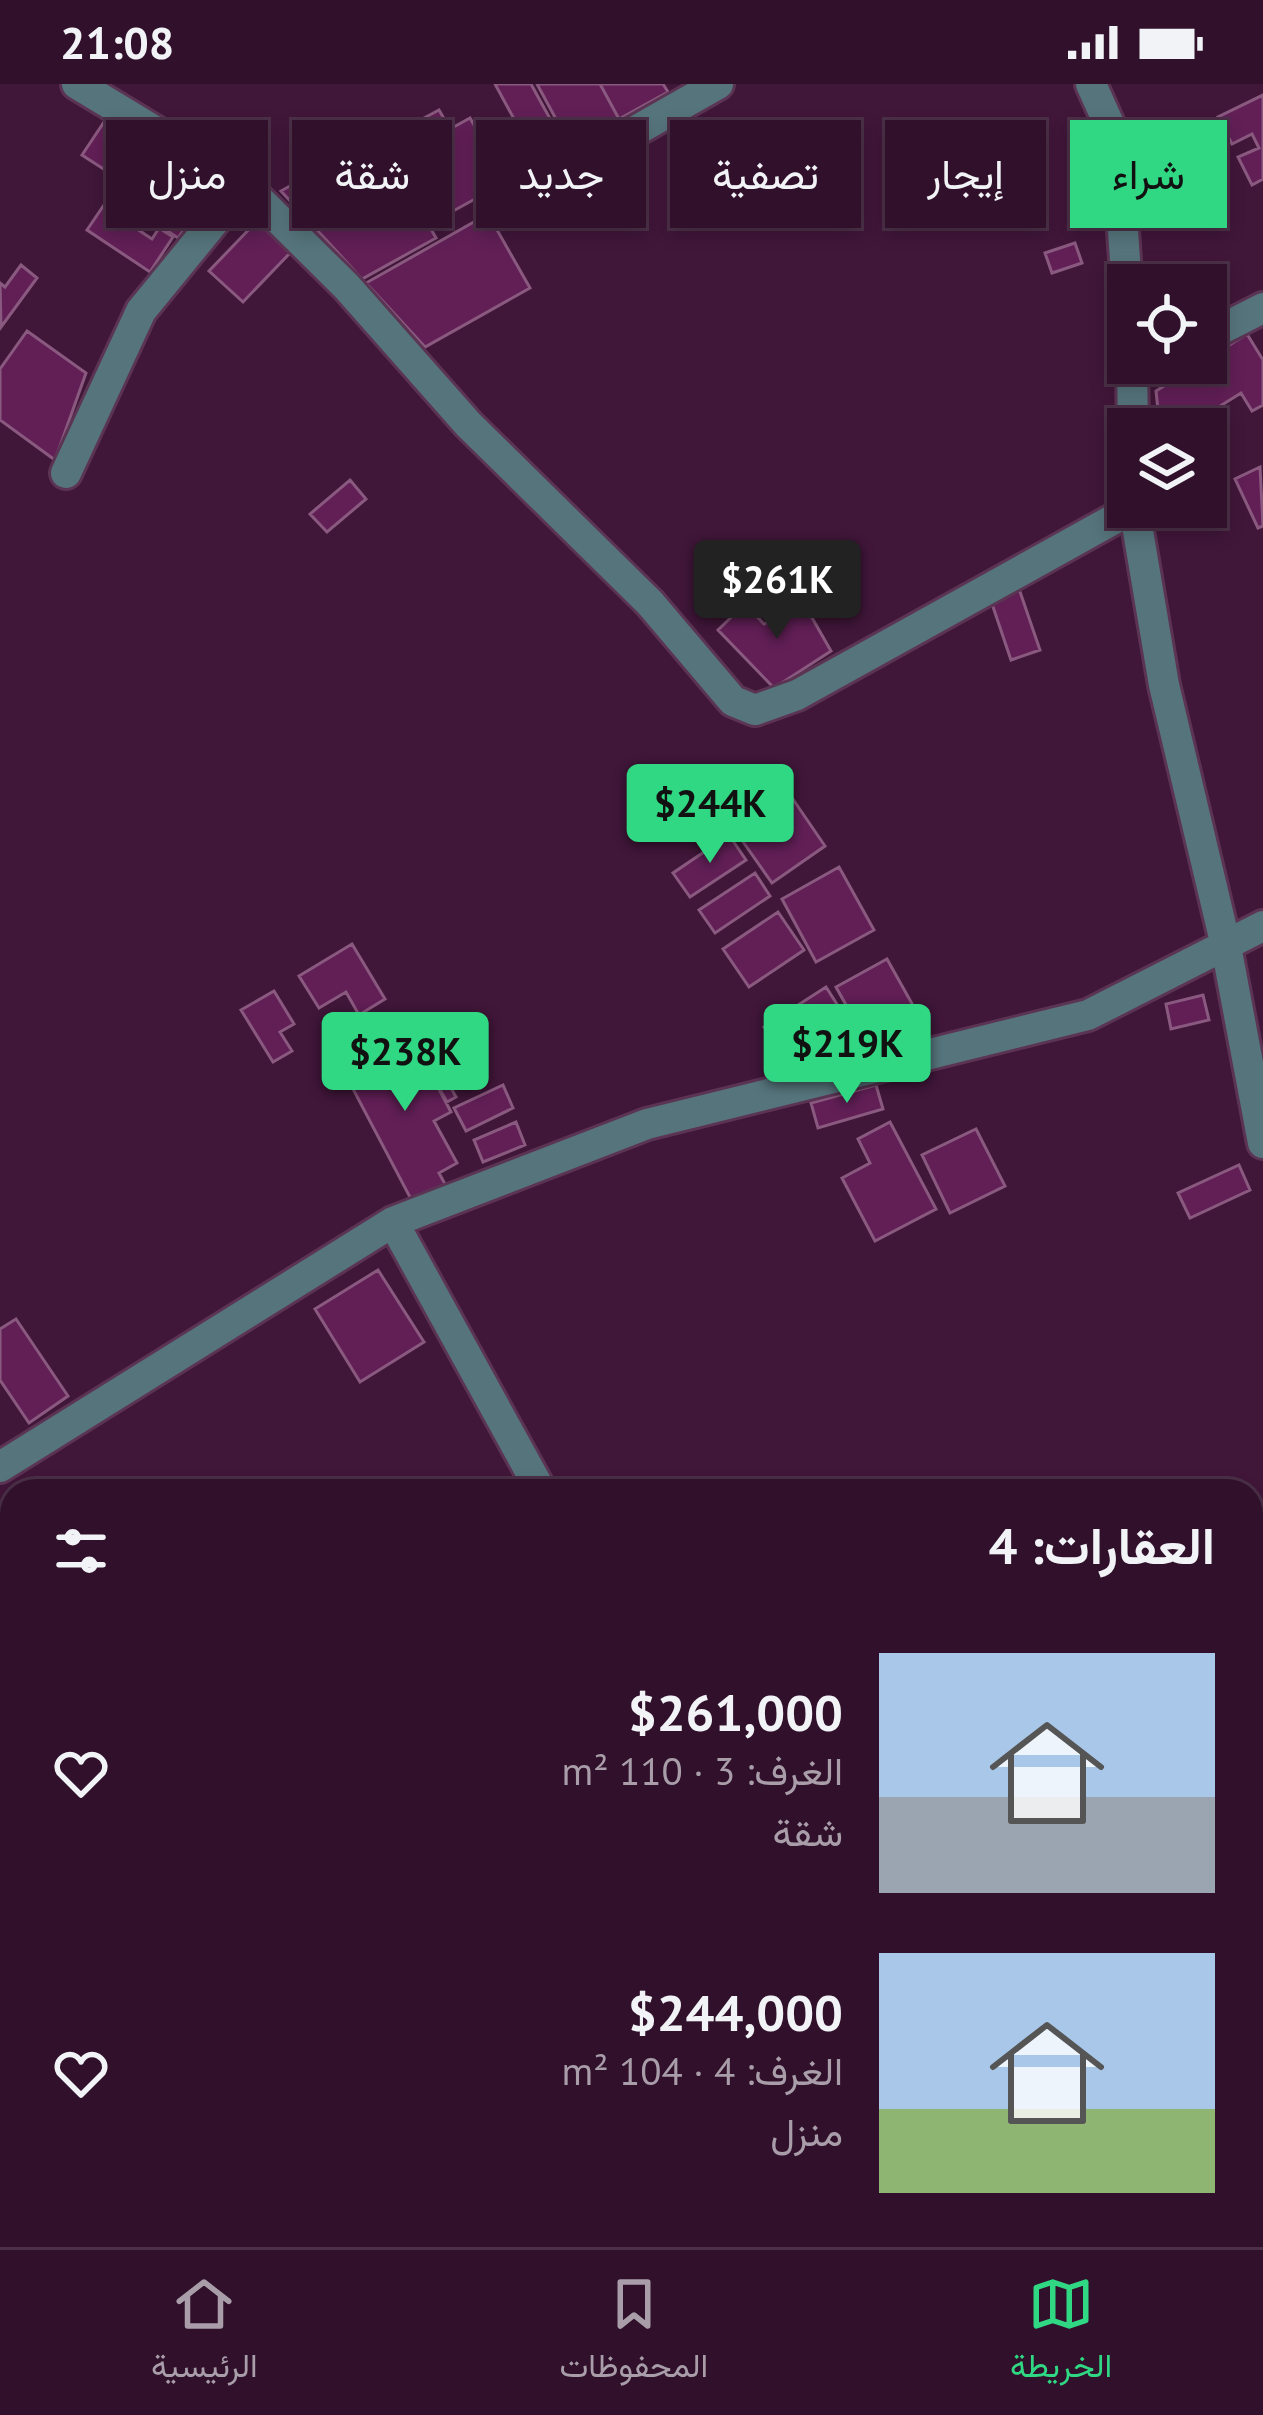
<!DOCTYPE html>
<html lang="ar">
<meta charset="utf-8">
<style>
:root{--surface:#30102b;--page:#381933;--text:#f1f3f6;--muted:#a89da9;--line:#4b3047;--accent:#30d883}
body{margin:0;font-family:"PT Sans",Vazirmatn,sans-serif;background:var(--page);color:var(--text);direction:rtl;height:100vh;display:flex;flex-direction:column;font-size:45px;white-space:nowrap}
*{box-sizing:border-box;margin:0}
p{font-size:39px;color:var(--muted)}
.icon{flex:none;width:66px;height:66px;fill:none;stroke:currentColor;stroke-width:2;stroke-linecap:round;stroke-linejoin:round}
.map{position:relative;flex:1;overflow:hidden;direction:ltr}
.drawer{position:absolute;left:0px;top:1395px;width:1263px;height:768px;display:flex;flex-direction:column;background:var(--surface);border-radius:36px 36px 0 0;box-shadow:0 6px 18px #0003,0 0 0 3px var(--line);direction:rtl}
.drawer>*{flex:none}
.hud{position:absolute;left:36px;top:36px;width:1191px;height:108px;direction:rtl;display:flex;gap:24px}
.fabs{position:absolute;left:1107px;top:180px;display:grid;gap:24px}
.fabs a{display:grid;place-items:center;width:120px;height:120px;border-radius:0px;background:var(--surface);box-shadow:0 6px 18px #0003,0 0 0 3px var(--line);font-size:60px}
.price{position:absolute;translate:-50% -102px;padding:0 27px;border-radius:12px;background:var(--accent);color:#111;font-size:39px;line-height:78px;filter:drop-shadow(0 3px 6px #0008)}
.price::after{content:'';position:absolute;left:50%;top:72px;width:36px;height:27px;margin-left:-18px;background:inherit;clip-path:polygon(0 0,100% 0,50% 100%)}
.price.on{background:#222;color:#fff}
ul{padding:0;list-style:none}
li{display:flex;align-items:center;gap:36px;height:300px;padding:0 48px}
li span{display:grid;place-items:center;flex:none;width:336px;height:240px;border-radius:0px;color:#555}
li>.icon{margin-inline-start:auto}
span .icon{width:144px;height:144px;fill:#fffc;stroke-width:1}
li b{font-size:51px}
h2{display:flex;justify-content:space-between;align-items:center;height:144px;padding:0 48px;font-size:51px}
.tag{padding:0 42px;border-radius:0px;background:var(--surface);box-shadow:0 6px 18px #0003,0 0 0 3px var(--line);font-size:42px;line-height:108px}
.tag.on{background:var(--accent);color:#111}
.status{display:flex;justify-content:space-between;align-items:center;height:84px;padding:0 60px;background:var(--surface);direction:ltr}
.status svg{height:33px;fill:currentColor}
.tabs{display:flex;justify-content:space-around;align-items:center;height:168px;border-top:3px solid var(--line);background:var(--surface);font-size:33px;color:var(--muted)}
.tabs a{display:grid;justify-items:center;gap:6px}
.tabs .on{color:var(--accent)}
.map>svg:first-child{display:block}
.building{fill:#611f56;stroke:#8a597f;stroke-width:3}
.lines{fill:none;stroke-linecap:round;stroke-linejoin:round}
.street-casing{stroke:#5b3454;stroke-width:36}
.street{stroke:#56747c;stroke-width:30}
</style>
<div class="status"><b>21:08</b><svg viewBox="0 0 49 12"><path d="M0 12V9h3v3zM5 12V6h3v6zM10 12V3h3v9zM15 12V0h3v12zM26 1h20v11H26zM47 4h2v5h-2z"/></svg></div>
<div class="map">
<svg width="1263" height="2163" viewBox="0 0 1263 2163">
<rect width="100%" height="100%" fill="#401639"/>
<!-- building -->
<path class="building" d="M 495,0 L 531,0 L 554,42 L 526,57 Z
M 537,0 L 600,0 L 619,35 L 570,61 Z
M 600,0 L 663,0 L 668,8 L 619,35 Z
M 1263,11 L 1263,95 L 1252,101 L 1238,73 L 1259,64 L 1252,50 L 1232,60 L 1218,33 Z
M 439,26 L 450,45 L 470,34 L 506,98 L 444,132 L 398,48 Z
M 104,38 L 127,52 L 105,86 L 82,71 Z
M 1015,46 L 1045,100 L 986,132 L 956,78 Z
M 378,52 L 436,154 L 362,195 L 281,107 Z
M 146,58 L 173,75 L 165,87 L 206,114 L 178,154 L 111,109 Z
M 110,112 L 144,135 L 137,145 L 152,155 L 159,144 L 173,153 L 150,188 L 87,146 Z
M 488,130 L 530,204 L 425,263 L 366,199 Z
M 257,137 L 290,169 L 243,218 L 209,187 Z
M 1075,159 L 1082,179 L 1052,189 L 1045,169 Z
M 21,181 L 37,194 L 1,243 L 0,199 L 5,203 Z
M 27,247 L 86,289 L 55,376 L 0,336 L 0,285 Z
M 1247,250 L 1263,276 L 1263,321 L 1252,327 L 1241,309 L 1217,324 L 1228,342 L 1206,356 L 1206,345 L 1160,345 L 1156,307 Z
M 1260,383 L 1263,442 L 1258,444 L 1235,395 Z
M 350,396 L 366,415 L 327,448 L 310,430 Z
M 1017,499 L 1040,566 L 1011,576 L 988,508 Z
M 803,518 L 831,567 L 774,604 L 718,546 L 745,520 L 764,540 Z
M 788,708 L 825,762 L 772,799 L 734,745 Z
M 729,751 L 746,776 L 690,813 L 673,789 Z
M 839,783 L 874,846 L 816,878 L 782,815 Z
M 755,789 L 770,812 L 715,849 L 699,826 Z
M 778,828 L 804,866 L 749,903 L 723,865 Z
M 352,860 L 385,915 L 359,931 L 346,908 L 319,924 L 299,892 Z
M 887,875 L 920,934 L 869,962 L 836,903 Z
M 826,903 L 858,953 L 808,985 L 794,963 L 782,971 L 764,943 Z
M 274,907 L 294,940 L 280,948 L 292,967 L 273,978 L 241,926 Z
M 1203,911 L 1209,936 L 1171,945 L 1166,920 Z
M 410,951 L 451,1028 L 434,1037 L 457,1079 L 439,1089 L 445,1100 L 412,1117 L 343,986 Z
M 443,990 L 456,1013 L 447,1018 L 434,995 Z
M 503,1001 L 513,1024 L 466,1047 L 454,1024 Z
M 876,1001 L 883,1025 L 818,1044 L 811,1019 Z
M 516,1038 L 525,1061 L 483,1078 L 474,1056 Z
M 890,1038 L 936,1125 L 875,1157 L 842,1094 L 870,1079 L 858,1055 Z
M 976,1045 L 1005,1102 L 950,1129 L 922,1071 Z
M 1239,1081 L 1250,1106 L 1190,1134 L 1178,1109 Z
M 378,1186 L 424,1258 L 360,1298 L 315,1225 Z
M 16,1235 L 68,1312 L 29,1339 L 0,1296 L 0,1245 Z
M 1263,1669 L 1263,1738 L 1251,1715 L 1251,1675 Z
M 2,1682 L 12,1704 L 12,1743 L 2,1747 Z
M 203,2151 L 255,2151 L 237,2163 L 211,2163 Z
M 560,2151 L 661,2151 L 665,2159 L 567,2163 Z
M 800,2151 L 815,2151 L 822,2163 L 780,2163 Z
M 824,2151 L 937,2151 L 944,2163 L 906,2163 L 901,2155 L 888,2163 L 831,2163 Z
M 1026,2151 L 1052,2151 L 1058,2163 L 1002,2163 Z"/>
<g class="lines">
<!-- street casing -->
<g class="street-casing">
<path id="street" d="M 77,0 L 244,101 L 347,203 L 468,340 L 650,519 L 733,617 L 755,626 L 797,611 L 1134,424
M 1091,0 L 1117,58 L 1128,220
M 514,116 L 718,0
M 1206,253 L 1263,224
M 1132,279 L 1133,345
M 66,389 L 141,227 L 244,101
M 1134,423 L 1164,601 L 1226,862 L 1263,1059
M 393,1138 L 541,1407
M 0,1383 L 393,1138 L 647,1040 L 1088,931 L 1263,842
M 1251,1659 L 1263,1652
M 0,1827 L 12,1859
M 949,2151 L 956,2163
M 419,2163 L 426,2151"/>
</g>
<!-- street -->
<use href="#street" class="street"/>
</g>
</svg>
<div class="fabs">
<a><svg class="icon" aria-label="locate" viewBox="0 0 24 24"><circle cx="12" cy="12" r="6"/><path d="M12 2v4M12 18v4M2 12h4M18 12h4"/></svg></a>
<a><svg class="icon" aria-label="layers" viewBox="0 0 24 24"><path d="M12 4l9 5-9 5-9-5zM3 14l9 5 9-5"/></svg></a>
</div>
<b class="price on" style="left:777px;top:558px">$261K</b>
<b class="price" style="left:710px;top:782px">$244K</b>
<b class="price" style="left:847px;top:1022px">$219K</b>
<b class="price" style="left:405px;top:1030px">$238K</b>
<div class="hud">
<a class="tag on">شراء</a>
<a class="tag">إيجار</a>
<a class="tag">تصفية</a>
<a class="tag">جديد</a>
<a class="tag">شقة</a>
<a class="tag">منزل</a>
</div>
<section class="drawer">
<h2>العقارات: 4<svg class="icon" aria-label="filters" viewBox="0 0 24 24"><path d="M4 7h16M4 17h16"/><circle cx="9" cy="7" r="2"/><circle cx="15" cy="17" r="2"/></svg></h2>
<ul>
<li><span style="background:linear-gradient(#a9c7e8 60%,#9aa5b1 0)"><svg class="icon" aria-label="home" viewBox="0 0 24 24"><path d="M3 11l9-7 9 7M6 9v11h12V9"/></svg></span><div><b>$261,000</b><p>الغرف: 3 · 110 m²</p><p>شقة</p></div><svg class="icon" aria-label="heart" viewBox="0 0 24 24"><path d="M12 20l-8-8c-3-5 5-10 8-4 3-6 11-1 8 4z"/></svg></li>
<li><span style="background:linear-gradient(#a9c7e8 65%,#8fb573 0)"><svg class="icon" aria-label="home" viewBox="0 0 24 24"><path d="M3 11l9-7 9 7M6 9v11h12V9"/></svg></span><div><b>$244,000</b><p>الغرف: 4 · 104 m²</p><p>منزل</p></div><svg class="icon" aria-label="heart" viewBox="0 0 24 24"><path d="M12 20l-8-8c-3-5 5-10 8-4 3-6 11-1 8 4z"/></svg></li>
</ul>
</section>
</div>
<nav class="tabs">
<a class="on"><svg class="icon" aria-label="map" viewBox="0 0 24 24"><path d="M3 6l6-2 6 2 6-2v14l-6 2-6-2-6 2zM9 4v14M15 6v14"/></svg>الخريطة</a>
<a><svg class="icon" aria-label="saved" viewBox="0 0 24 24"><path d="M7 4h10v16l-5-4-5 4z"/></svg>المحفوظات</a>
<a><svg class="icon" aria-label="home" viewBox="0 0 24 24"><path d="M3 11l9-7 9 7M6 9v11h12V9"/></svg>الرئيسية</a>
</nav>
